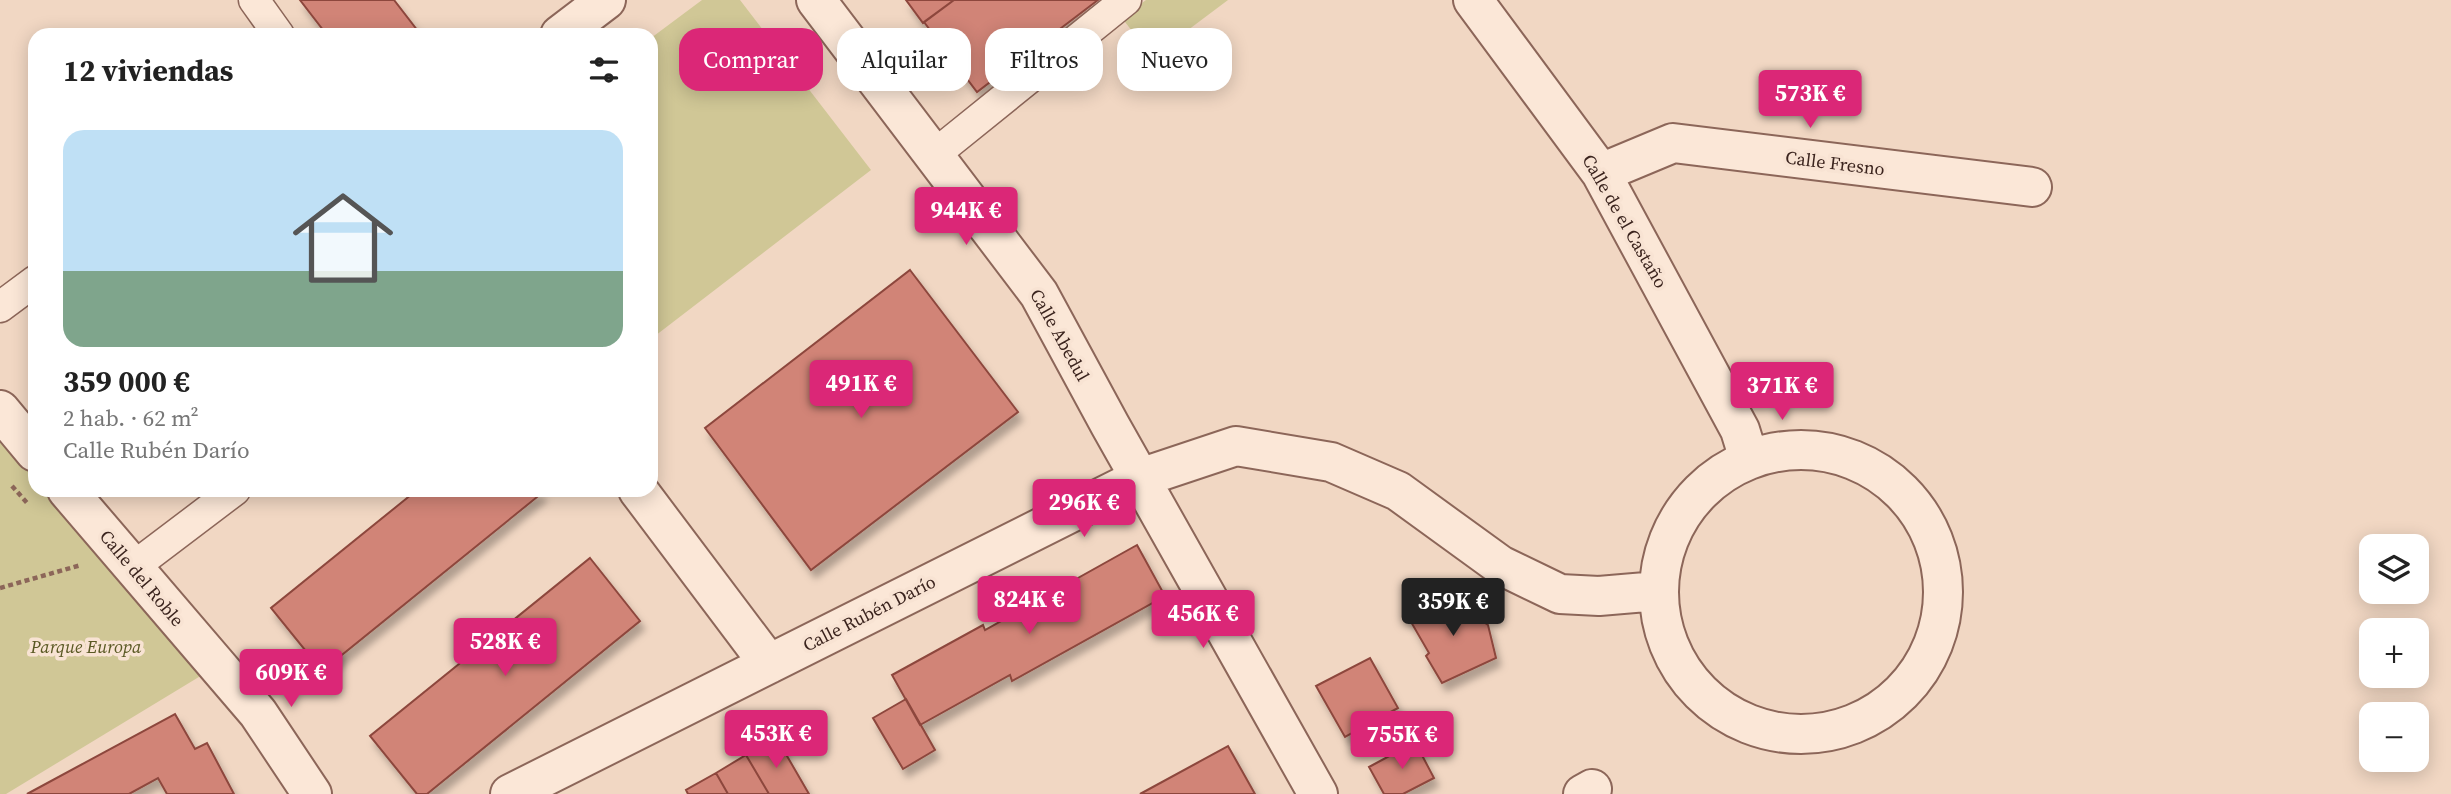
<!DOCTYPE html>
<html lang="es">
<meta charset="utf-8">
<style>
:root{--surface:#fff;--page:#f2f2f2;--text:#222;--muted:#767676;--accent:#db2777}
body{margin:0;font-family:"Source Serif 4",serif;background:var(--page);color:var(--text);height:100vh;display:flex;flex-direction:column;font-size:26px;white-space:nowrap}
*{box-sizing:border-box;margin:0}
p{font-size:23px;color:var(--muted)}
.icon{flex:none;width:38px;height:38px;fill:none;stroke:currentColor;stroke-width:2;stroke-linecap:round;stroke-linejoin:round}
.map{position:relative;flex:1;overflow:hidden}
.side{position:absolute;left:28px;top:28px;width:630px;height:469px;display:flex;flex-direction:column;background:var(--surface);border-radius:21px;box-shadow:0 4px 18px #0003}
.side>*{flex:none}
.banner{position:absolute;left:679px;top:28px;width:665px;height:63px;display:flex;gap:14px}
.fabs{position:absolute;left:2359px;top:534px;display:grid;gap:14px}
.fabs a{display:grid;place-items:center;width:70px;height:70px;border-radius:14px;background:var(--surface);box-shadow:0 4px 18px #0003;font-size:35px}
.price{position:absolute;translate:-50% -60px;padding:0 16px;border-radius:7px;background:var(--accent);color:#fff;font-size:23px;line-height:46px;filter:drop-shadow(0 2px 4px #0008)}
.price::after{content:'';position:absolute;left:50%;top:42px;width:21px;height:16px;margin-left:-10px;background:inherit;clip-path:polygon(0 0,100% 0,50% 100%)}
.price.on{background:#222;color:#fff}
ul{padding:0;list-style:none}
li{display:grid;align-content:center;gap:14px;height:371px;padding:0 35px}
li span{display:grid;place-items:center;height:217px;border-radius:21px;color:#555}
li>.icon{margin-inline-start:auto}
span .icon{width:126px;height:126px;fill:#fffc;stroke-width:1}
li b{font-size:30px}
h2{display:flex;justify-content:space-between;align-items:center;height:84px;padding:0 35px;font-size:30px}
.tag{padding:0 24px;border-radius:21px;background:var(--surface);box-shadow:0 4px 18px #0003;font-size:24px;line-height:63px}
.tag.on{background:var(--accent);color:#fff}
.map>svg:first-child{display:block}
.green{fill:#d0c796}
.building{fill:#d18477;stroke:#8d473d;stroke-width:2;filter:url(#shadow)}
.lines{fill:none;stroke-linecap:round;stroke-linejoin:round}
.pedestrian-casing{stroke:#8c6659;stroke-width:33}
.minor-casing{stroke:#8c6659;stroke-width:42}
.path{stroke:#8c6659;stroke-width:4.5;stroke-dasharray:5 3.5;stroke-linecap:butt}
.pedestrian{stroke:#fbe7d7;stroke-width:30}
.minor{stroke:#fbe7d7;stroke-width:38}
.labels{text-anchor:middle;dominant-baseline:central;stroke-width:7;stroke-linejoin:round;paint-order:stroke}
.street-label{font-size:18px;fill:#3b241e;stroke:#f8e3d3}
.park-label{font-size:18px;font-style:italic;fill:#595823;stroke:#f8e3d3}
</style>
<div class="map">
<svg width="2451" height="794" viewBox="0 0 2451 794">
<defs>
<filter id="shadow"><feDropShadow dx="4.5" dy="8" stdDeviation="3.5" flood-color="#0004"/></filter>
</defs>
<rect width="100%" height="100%" fill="#f1d7c3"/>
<!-- green -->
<path class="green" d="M 702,0 L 740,0 L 871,170 L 651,339 L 651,38 Z
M 1146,0 L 1228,0 L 1152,57 L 1122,18 Z
M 0,410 L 35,452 L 35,490 L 67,490 L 217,666 L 6,794 L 0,794 Z"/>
<!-- building -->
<path class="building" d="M 300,0 L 394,0 L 421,35 L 327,35 Z
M 906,0 L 954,0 L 923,23 Z
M 954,0 L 1098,0 L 977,92 L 924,22 Z
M 910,270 L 1018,412 L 811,570 L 705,428 Z
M 417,490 L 539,490 L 542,493 L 322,671 L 271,608 Z
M 1137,545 L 1165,596 L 1012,681 L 1010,675 L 920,725 L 892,675 L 983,625 L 985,630 Z
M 590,558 L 640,621 L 427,794 L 417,794 L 370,736 Z
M 1447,596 L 1488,625 L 1496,658 L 1442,683 L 1426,656 L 1429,653 L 1407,615 Z
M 1370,658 L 1398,708 L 1345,737 L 1316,686 Z
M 906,699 L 935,750 L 903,769 L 873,718 Z
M 175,714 L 195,749 L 207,743 L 234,794 L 167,794 L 158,778 L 129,794 L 27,794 Z
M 776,737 L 809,794 L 769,794 L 746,755 Z
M 1415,742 L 1434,778 L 1403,794 L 1384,794 L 1369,767 Z
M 1228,746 L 1255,794 L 1140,794 Z
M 746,755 L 769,794 L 728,794 L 716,773 Z
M 716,773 L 728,794 L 688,794 L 686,790 Z"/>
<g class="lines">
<!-- pedestrian casing -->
<g class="pedestrian-casing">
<path id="pedestrian" d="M 254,0 L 279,35
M 934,155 L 1126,0
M 0,307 L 35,281
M 132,568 L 235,490"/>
</g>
<!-- minor casing -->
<g class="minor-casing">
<path id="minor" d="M 816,0 L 1039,294 L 1110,425 L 1318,794
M 1473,0 L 1601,173 L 1740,430 L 1749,459
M 560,35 L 606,0
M 1601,173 L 1673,143 L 2032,187
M 0,410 L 35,452
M1659 592a142 142 0 1 1 284 0a142 142 0 1 1-284 0Z
M 67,490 L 258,713 L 312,794
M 638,490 L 769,664
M 510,794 L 1140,478 L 1236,446 L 1331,462 L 1398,491 L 1500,565 L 1560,594 L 1599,596 L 1658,591
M 1583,794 L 1592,789"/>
</g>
<!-- path -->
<path class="path" d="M 12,486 L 29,505
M 0,588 L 81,565"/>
<!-- pedestrian -->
<use href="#pedestrian" class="pedestrian"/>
<!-- minor -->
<use href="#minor" class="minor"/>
</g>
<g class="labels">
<!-- street labels -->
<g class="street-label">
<text transform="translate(1835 163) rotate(7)">Calle Fresno</text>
<text transform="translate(1625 221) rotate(60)">Calle de el Castaño</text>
<text transform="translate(1060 335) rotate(61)">Calle Abedul</text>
<text transform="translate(142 578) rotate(50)">Calle del Roble</text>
<text transform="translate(869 613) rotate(-27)">Calle Rubén Darío</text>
</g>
<!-- park labels -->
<g class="park-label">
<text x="86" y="646">Parque Europa</text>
</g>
</g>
</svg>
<div class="fabs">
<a><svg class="icon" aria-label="layers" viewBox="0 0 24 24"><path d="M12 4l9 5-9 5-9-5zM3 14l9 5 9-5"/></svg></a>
<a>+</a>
<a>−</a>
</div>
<b class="price" style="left:1810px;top:130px">573K €</b>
<b class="price" style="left:966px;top:247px">944K €</b>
<b class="price" style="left:861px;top:420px">491K €</b>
<b class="price" style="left:1782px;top:422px">371K €</b>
<b class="price" style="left:1084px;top:539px">296K €</b>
<b class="price" style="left:1029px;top:636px">824K €</b>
<b class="price on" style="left:1453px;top:638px">359K €</b>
<b class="price" style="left:1203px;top:650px">456K €</b>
<b class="price" style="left:505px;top:678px">528K €</b>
<b class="price" style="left:291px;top:709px">609K €</b>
<b class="price" style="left:776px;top:770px">453K €</b>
<b class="price" style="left:1402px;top:771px">755K €</b>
<div class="banner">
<a class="tag on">Comprar</a>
<a class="tag">Alquilar</a>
<a class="tag">Filtros</a>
<a class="tag">Nuevo</a>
</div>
<section class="side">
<h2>12 viviendas<svg class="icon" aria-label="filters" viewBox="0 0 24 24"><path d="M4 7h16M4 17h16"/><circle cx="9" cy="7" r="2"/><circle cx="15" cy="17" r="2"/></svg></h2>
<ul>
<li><span style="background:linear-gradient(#bfe0f5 65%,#7fa58c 0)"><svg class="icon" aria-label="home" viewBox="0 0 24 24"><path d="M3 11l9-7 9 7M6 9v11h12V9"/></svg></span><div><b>359 000 €</b><p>2 hab. · 62 m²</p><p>Calle Rubén Darío</p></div></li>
</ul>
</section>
</div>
